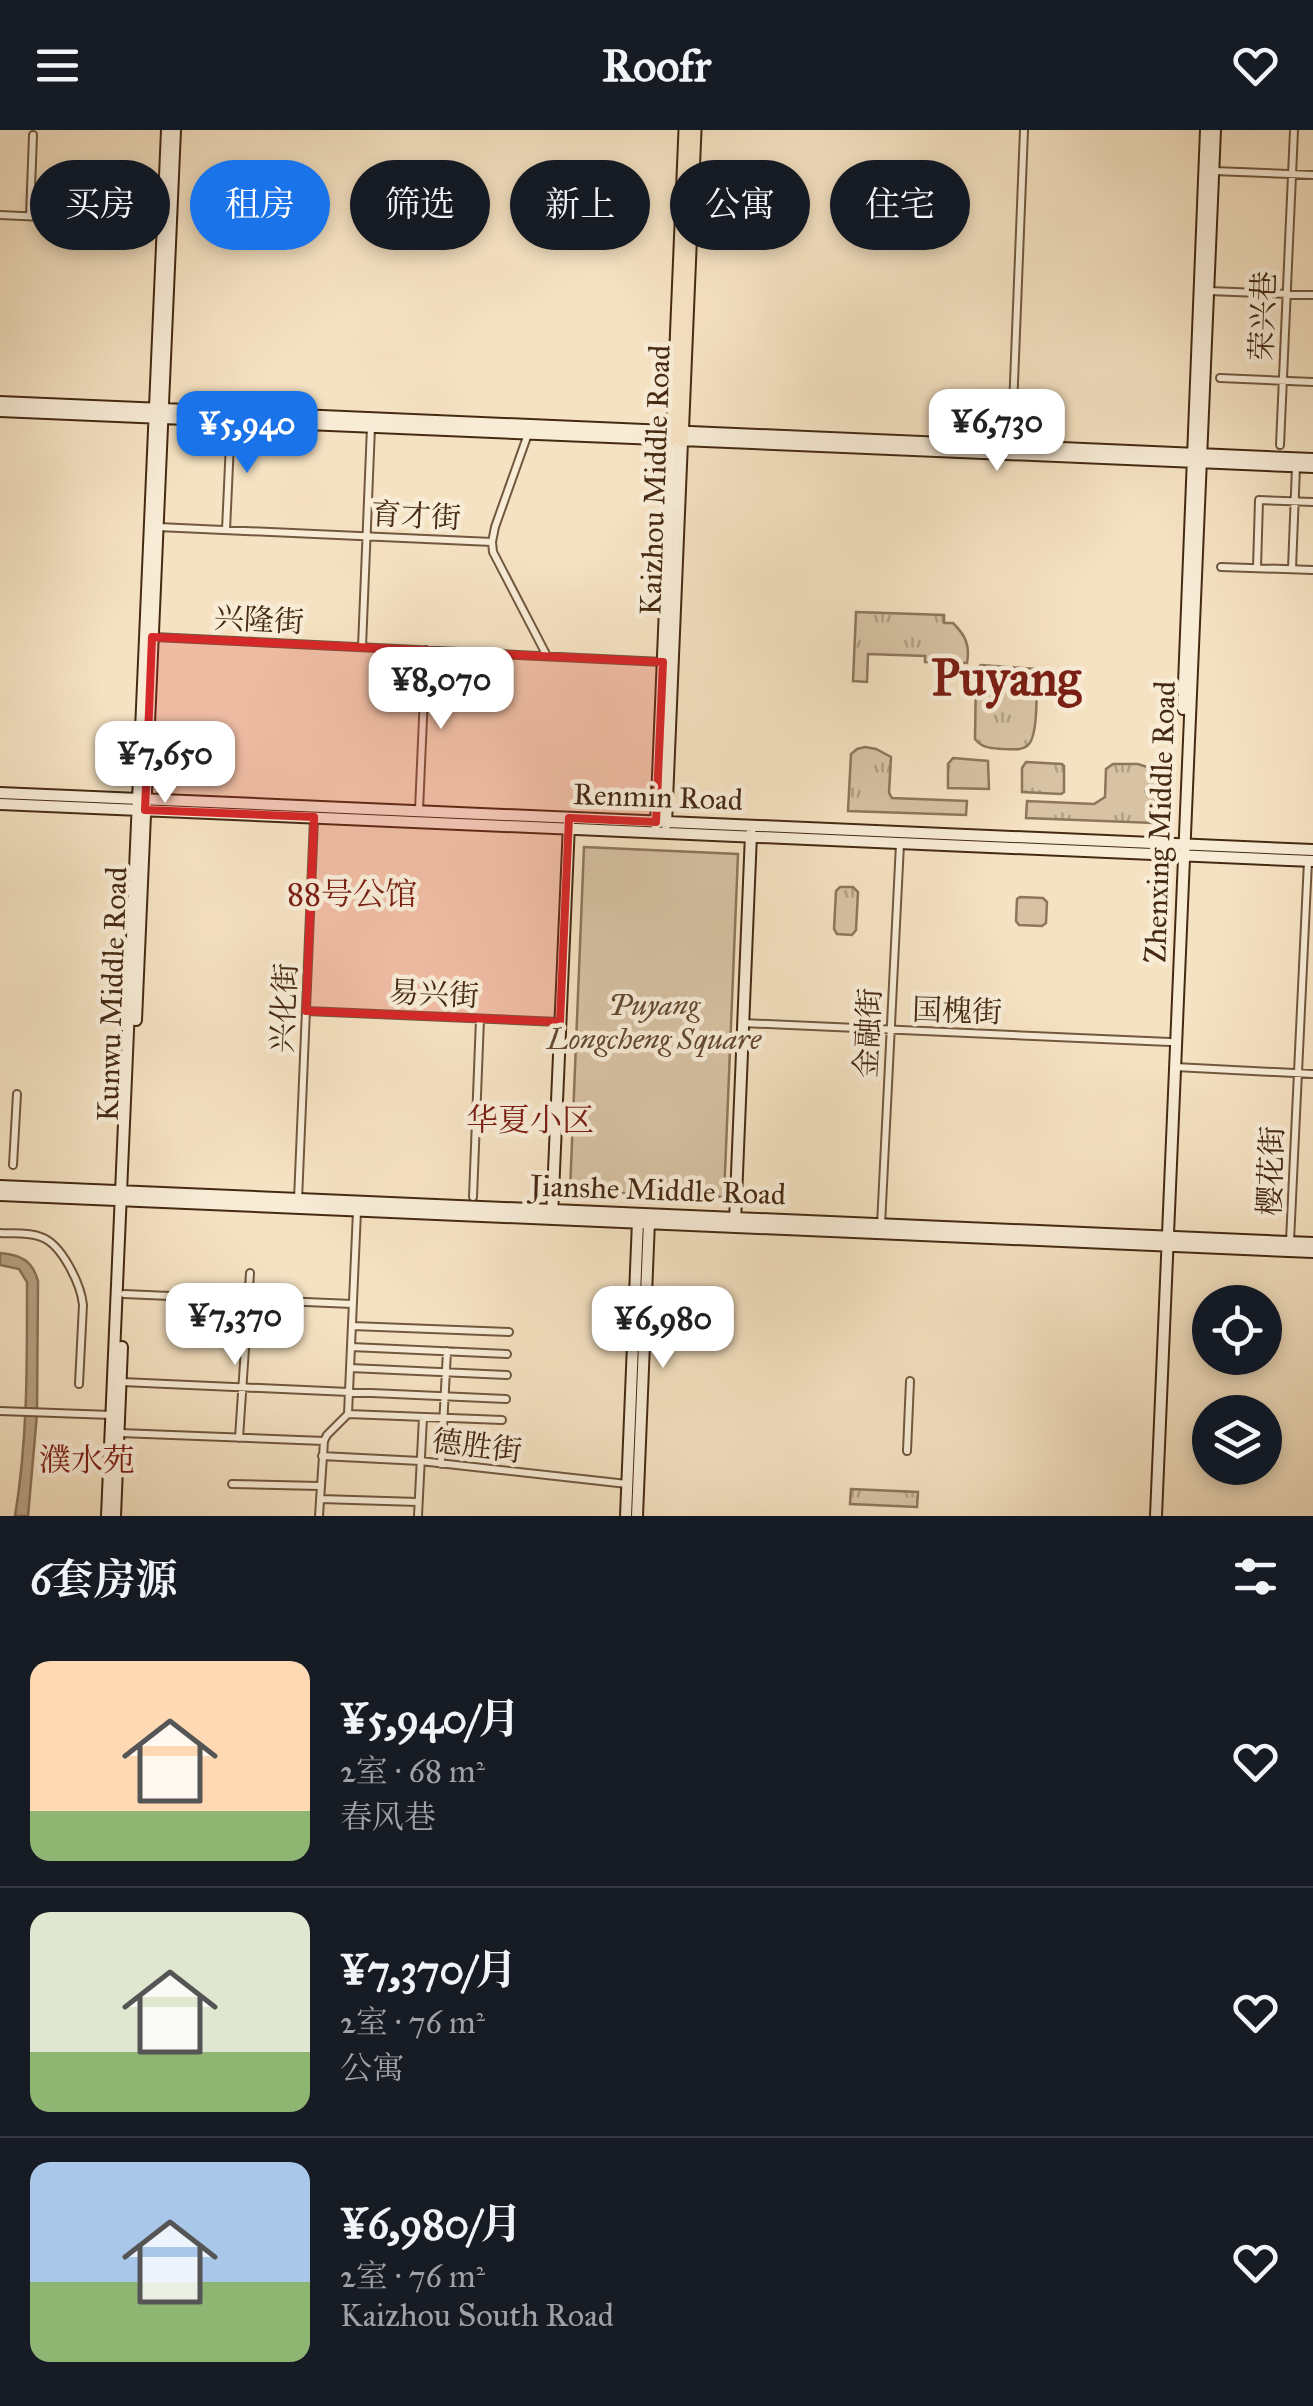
<!DOCTYPE html>
<html lang="zh">
<meta charset="utf-8">
<style>
:root{--surface:#171b24;--page:#20242c;--text:#f1f3f6;--muted:#9ea1a6;--line:#363941;--accent:#1a73e8}
body{margin:0;font-family:"IM FELL Great Primer","Noto Serif SC",serif;background:var(--page);color:var(--text);height:100vh;display:flex;flex-direction:column;font-size:38px;white-space:nowrap}
*{box-sizing:border-box;margin:0}
p{font-size:32px;color:var(--muted)}
.icon{flex:none;width:55px;height:55px;fill:none;stroke:currentColor;stroke-width:2;stroke-linecap:round;stroke-linejoin:round}
.map{position:relative;height:1386px;overflow:hidden}
.side{display:flex;flex-direction:column;background:var(--surface);flex:1}
.side>*{flex:none}
.top-card{position:absolute;left:30px;top:30px;width:1255px;height:90px;display:flex;gap:20px}
.controls{position:absolute;left:1192px;top:1155px;display:grid;gap:20px}
.controls a{display:grid;place-items:center;width:90px;height:90px;border-radius:50%;background:var(--surface);box-shadow:0 5px 15px #0003;font-size:50px}
.price{position:absolute;translate:-50% -85px;padding:0 22px;border-radius:20px;background:#fff;color:#222;font-size:32px;line-height:65px;filter:drop-shadow(0 2px 5px #0008)}
.price::after{content:'';position:absolute;left:50%;top:60px;width:30px;height:22px;margin-left:-15px;background:inherit;clip-path:polygon(0 0,100% 0,50% 100%)}
.price.current{background:var(--accent);color:#fff}
ul{padding:0;list-style:none}
li{display:flex;align-items:center;gap:30px;height:250px;padding:0 30px}
li+li{border-top:2px solid var(--line)}
li span{display:grid;place-items:center;flex:none;width:280px;height:200px;border-radius:20px;color:#555}
li>.icon{margin-inline-start:auto}
span .icon{width:120px;height:120px;fill:#fffc;stroke-width:1}
li b{font-size:42px}
h2{display:flex;justify-content:space-between;align-items:center;height:120px;padding:0 30px;font-size:42px}
.tag{padding:0 35px;border-radius:45px;background:var(--surface);box-shadow:0 5px 15px #0003;font-size:35px;line-height:90px}
.tag.current{background:var(--accent);color:#fff}
header{display:flex;justify-content:space-between;align-items:center;height:130px;padding:0 30px;background:var(--surface);font-size:45px;font-weight:800}
.map>svg:first-child{display:block}
.grass{fill:url(#grass-tufts);stroke:#8e765b;stroke-width:2.5}
.park{fill:#d7c3a4;stroke:#8e765b;stroke-width:2.5}
.water{fill:#b9a386;stroke:#8b7358;stroke-width:2.5}
.lines{fill:none;stroke-linecap:round;stroke-linejoin:round}
.street-casing{stroke:#71583e;stroke-width:10}
.secondary-casing{stroke:#452a12;stroke-width:14}
.primary-casing{stroke:#452a12;stroke-width:15}
.street{stroke:#f8ecd7;stroke-width:6}
.secondary{stroke:#f8ecd7;stroke-width:10}
.primary{stroke:#f5e2c2;stroke-width:11}
.marked{fill:#d62828;fill-opacity:0.2;stroke:#d62828;stroke-width:8;stroke-linejoin:round}
.labels{text-anchor:middle;dominant-baseline:central;stroke-width:9;stroke-linejoin:round;paint-order:stroke}
.street-label{font-size:30px;fill:#452a12;stroke:#f8ecd7}
.park-label{font-size:30px;font-style:italic;fill:#62492f;stroke:#f8ecd7}
.neighbourhood-label{font-size:32px;fill:#7a1f14;stroke:#f8ecd7}
.town-label{font-size:50px;font-weight:bold;fill:#7a1f14;stroke:#f8ecd7}
</style>
<header><svg class="icon" aria-label="menu" viewBox="0 0 24 24"><path d="M4 6h16M4 12h16M4 18h16"/></svg>Roofr<svg class="icon" aria-label="heart" viewBox="0 0 24 24"><path d="M12 20l-8-8c-3-5 5-10 8-4 3-6 11-1 8 4z"/></svg></header>
<div class="map">
<svg width="1313" height="1386" viewBox="0 0 1313 1386">
<defs>
<pattern id="grass-tufts" width="24" height="20" patternUnits="userSpaceOnUse" patternTransform="scale(2.5)"><rect width="24" height="20" fill="#d7c3a4"/><path d="M3 7l-1-3M5 7V3M7 7l1-3M15 17l-1-3M17 17v-4M19 17l1-3" fill="none" stroke="#b09f84"/></pattern>
</defs>
<rect width="100%" height="100%" fill="#f5e2c2"/>
<filter id="stains"><feTurbulence type="fractalNoise" baseFrequency=".002" numOctaves="4"/><feColorMatrix values="0 0 0 0 .2 0 0 0 0 .09 0 0 0 0 .02 0 0 0 .5 -.17"/></filter>
<radialGradient id="worn" r=".72"><stop offset=".6" stop-color="#630" stop-opacity="0"/><stop offset="1" stop-color="#630" stop-opacity=".3"/></radialGradient>
<!-- grass -->
<path class="grass" d="M 856,482 L 944,485 L 944,493 L 953,493 C 966,506 970,515 967,533 L 925,532 L 925,526 L 868,524 L 867,552 L 853,551 Z
M 981,535 L 1035,539 C 1037,553 1039,608 1027,616 C 1020,621 1012,619 1004,619 C 992,618 983,619 975,609 L 976,543 L 977,538 Z
M 865,617 L 876,619 L 891,627 L 889,663 L 892,668 L 967,671 L 966,685 L 848,681 L 851,624 L 857,619 Z
M 953,628 L 988,631 L 989,659 L 948,658 L 948,634 Z
M 1026,632 L 1062,634 L 1064,636 L 1064,662 L 1061,664 L 1022,662 L 1022,638 Z
M 1113,634 L 1138,634 L 1156,640 L 1154,693 L 1026,688 L 1027,671 L 1094,674 L 1105,667 L 1106,639 Z
M 840,757 L 853,757 L 858,762 L 856,800 L 852,805 L 837,804 L 834,799 L 836,761 Z
M 1020,767 L 1043,768 L 1047,772 L 1046,793 L 1042,796 L 1019,795 L 1016,791 L 1017,769 Z
M 851,1359 L 918,1362 L 917,1377 L 850,1374 Z"/>
<!-- park -->
<path class="park" d="M 584,717 L 738,724 L 724,1067 L 570,1061 Z"/>
<!-- water -->
<path class="water" d="M 0,1123 C 21,1125 32,1130 38,1151 L 37,1284 L 28,1386 L 15,1386 C 28,1308 27,1231 27,1152 L 19,1139 L 0,1135 Z"/>
<g class="lines">
<!-- street casing -->
<g class="street-casing">
<path id="street" d="M 1214,41 L 1313,45
M 0,85 L 43,87
M 30,86 L 33,5
M 1209,161 L 1313,165
M 1220,248 L 1313,252
M 1012,303 L 1024,0
M 528,304 L 495,397 L 492,412 L 493,422 L 547,526
M 1280,315 L 1294,0
M 158,397 L 492,412
M 226,400 L 231,291
M 1221,437 L 1313,440
M 1257,438 L 1259,370 L 1313,372
M 1292,439 L 1296,337
M 154,507 L 663,532
M 362,517 L 371,297
M 419,680 L 426,520
M 306,881 L 559,892
M 743,893 L 1170,912
M 1175,937 L 1313,944
M 13,1035 L 17,964
M 473,1067 L 480,889
M 298,1070 L 314,689
M 881,1095 L 900,714
M 0,1103 C 13,1104 29,1102 41,1107 C 62,1114 81,1155 83,1175 L 79,1254
M 1290,1111 L 1308,731
M 124,1164 L 352,1174
M 352,1196 L 509,1202
M 351,1217 L 507,1224
M 350,1238 L 507,1245
M 122,1252 L 506,1269
M 0,1281 L 111,1285
M 348,1284 L 502,1290
M 120,1303 L 324,1311
M 239,1308 L 250,1143
M 907,1321 L 910,1251
M 322,1326 L 420,1331 L 627,1354
M 441,1334 L 447,1221
M 232,1354 L 320,1356
M 320,1369 L 418,1372
M 319,1386 L 324,1311 L 327,1305 L 348,1284 L 357,1081
M 418,1386 L 423,1287"/>
</g>
<!-- secondary casing -->
<g class="secondary-casing">
<path id="secondary" d="M 0,272 L 1313,329
M 0,281 L 1313,337
M 1183,579 L 1206,0
M 0,663 L 1313,720
M 0,674 L 1313,731
M 656,694 L 672,310
M 666,694 L 682,311
M 136,890 L 175,0
M 0,1056 L 1313,1113
M 0,1065 L 1313,1122
M 552,1087 L 569,694
M 735,1092 L 751,704
M 107,1386 L 167,0
M 115,1386 L 122,1217
M 626,1386 L 638,1091
M 637,1386 L 649,1091
M 1156,1386 L 1215,0"/>
</g>
<!-- primary casing -->
<g class="primary-casing">
<path id="primary" d="M 672,310 L 685,0
M 682,311 L 695,0"/>
</g>
<!-- street -->
<use href="#street" class="street"/>
<!-- secondary -->
<use href="#secondary" class="secondary"/>
<!-- primary -->
<use href="#primary" class="primary"/>
</g>
<!-- marked area -->
<path class="marked" d="M 152,507 L 663,532 L 656,692 L 569,688 L 560,892 L 306,881 L 314,687 L 145,680 Z"/>
<g class="labels">
<!-- street labels -->
<g class="street-label">
<text transform="translate(1263 186) rotate(-88)">荣兴巷</text>
<text transform="translate(655 350) rotate(-88)">Kaizhou Middle Road</text>
<text transform="translate(416 386) rotate(3)">育才街</text>
<text transform="translate(259 490) rotate(3)">兴隆街</text>
<text transform="translate(658 667) rotate(2)">Renmin Road</text>
<text transform="translate(1160 692) rotate(-88)">Zhenxing Middle Road</text>
<text transform="translate(112 864) rotate(-88)">Kunwu Middle Road</text>
<text transform="translate(434 864) rotate(3)">易兴街</text>
<text transform="translate(284 878) rotate(-87)">兴化街</text>
<text transform="translate(957 881) rotate(2)">国槐街</text>
<text transform="translate(868 903) rotate(-87)">金融街</text>
<text transform="translate(1271 1041) rotate(-88)">樱花街</text>
<text transform="translate(658 1060) rotate(2)">Jianshe Middle Road</text>
<text transform="translate(477 1316) rotate(7)">德胜街</text>
</g>
<!-- park labels -->
<g class="park-label">
<text x="654" y="875">Puyang<tspan x="654" dy="34">Longcheng Square</tspan></text>
</g>
<!-- neighbourhood labels -->
<g class="neighbourhood-label">
<text x="352" y="764">88号公馆</text>
<text x="530" y="990">华夏小区</text>
<text x="87" y="1330">濮水苑</text>
</g>
<!-- town labels -->
<g class="town-label">
<text x="1006" y="548">Puyang</text>
</g>
</g>
<rect width="100%" height="100%" filter="url(#stains)"/>
<rect width="100%" height="100%" fill="url(#worn)"/>
</svg>
<div class="controls">
<a><svg class="icon" aria-label="locate" viewBox="0 0 24 24"><circle cx="12" cy="12" r="6"/><path d="M12 2v4M12 18v4M2 12h4M18 12h4"/></svg></a>
<a><svg class="icon" aria-label="layers" viewBox="0 0 24 24"><path d="M12 4l9 5-9 5-9-5zM3 14l9 5 9-5"/></svg></a>
</div>
<b class="price" style="left:997px;top:344px">¥6,730</b>
<b class="price current" style="left:247px;top:346px">¥5,940</b>
<b class="price" style="left:441px;top:602px">¥8,070</b>
<b class="price" style="left:165px;top:676px">¥7,650</b>
<b class="price" style="left:235px;top:1238px">¥7,370</b>
<b class="price" style="left:663px;top:1241px">¥6,980</b>
<div class="top-card">
<a class="tag">买房</a>
<a class="tag current">租房</a>
<a class="tag">筛选</a>
<a class="tag">新上</a>
<a class="tag">公寓</a>
<a class="tag">住宅</a>
</div>
</div>
<section class="side">
<h2>6套房源<svg class="icon" aria-label="filters" viewBox="0 0 24 24"><path d="M4 7h16M4 17h16"/><circle cx="9" cy="7" r="2"/><circle cx="15" cy="17" r="2"/></svg></h2>
<ul>
<li><span style="background:linear-gradient(#ffd9b3 75%,#8fb573 0)"><svg class="icon" aria-label="home" viewBox="0 0 24 24"><path d="M3 11l9-7 9 7M6 9v11h12V9"/></svg></span><div><b>¥5,940/月</b><p>2室 · 68 m²</p><p>春风巷</p></div><svg class="icon" aria-label="heart" viewBox="0 0 24 24"><path d="M12 20l-8-8c-3-5 5-10 8-4 3-6 11-1 8 4z"/></svg></li>
<li><span style="background:linear-gradient(#dfe7d0 70%,#8fb573 0)"><svg class="icon" aria-label="home" viewBox="0 0 24 24"><path d="M3 11l9-7 9 7M6 9v11h12V9"/></svg></span><div><b>¥7,370/月</b><p>2室 · 76 m²</p><p>公寓</p></div><svg class="icon" aria-label="heart" viewBox="0 0 24 24"><path d="M12 20l-8-8c-3-5 5-10 8-4 3-6 11-1 8 4z"/></svg></li>
<li><span style="background:linear-gradient(#a9c7e8 60%,#8fb573 0)"><svg class="icon" aria-label="home" viewBox="0 0 24 24"><path d="M3 11l9-7 9 7M6 9v11h12V9"/></svg></span><div><b>¥6,980/月</b><p>2室 · 76 m²</p><p>Kaizhou South Road</p></div><svg class="icon" aria-label="heart" viewBox="0 0 24 24"><path d="M12 20l-8-8c-3-5 5-10 8-4 3-6 11-1 8 4z"/></svg></li>
</ul>
</section>
